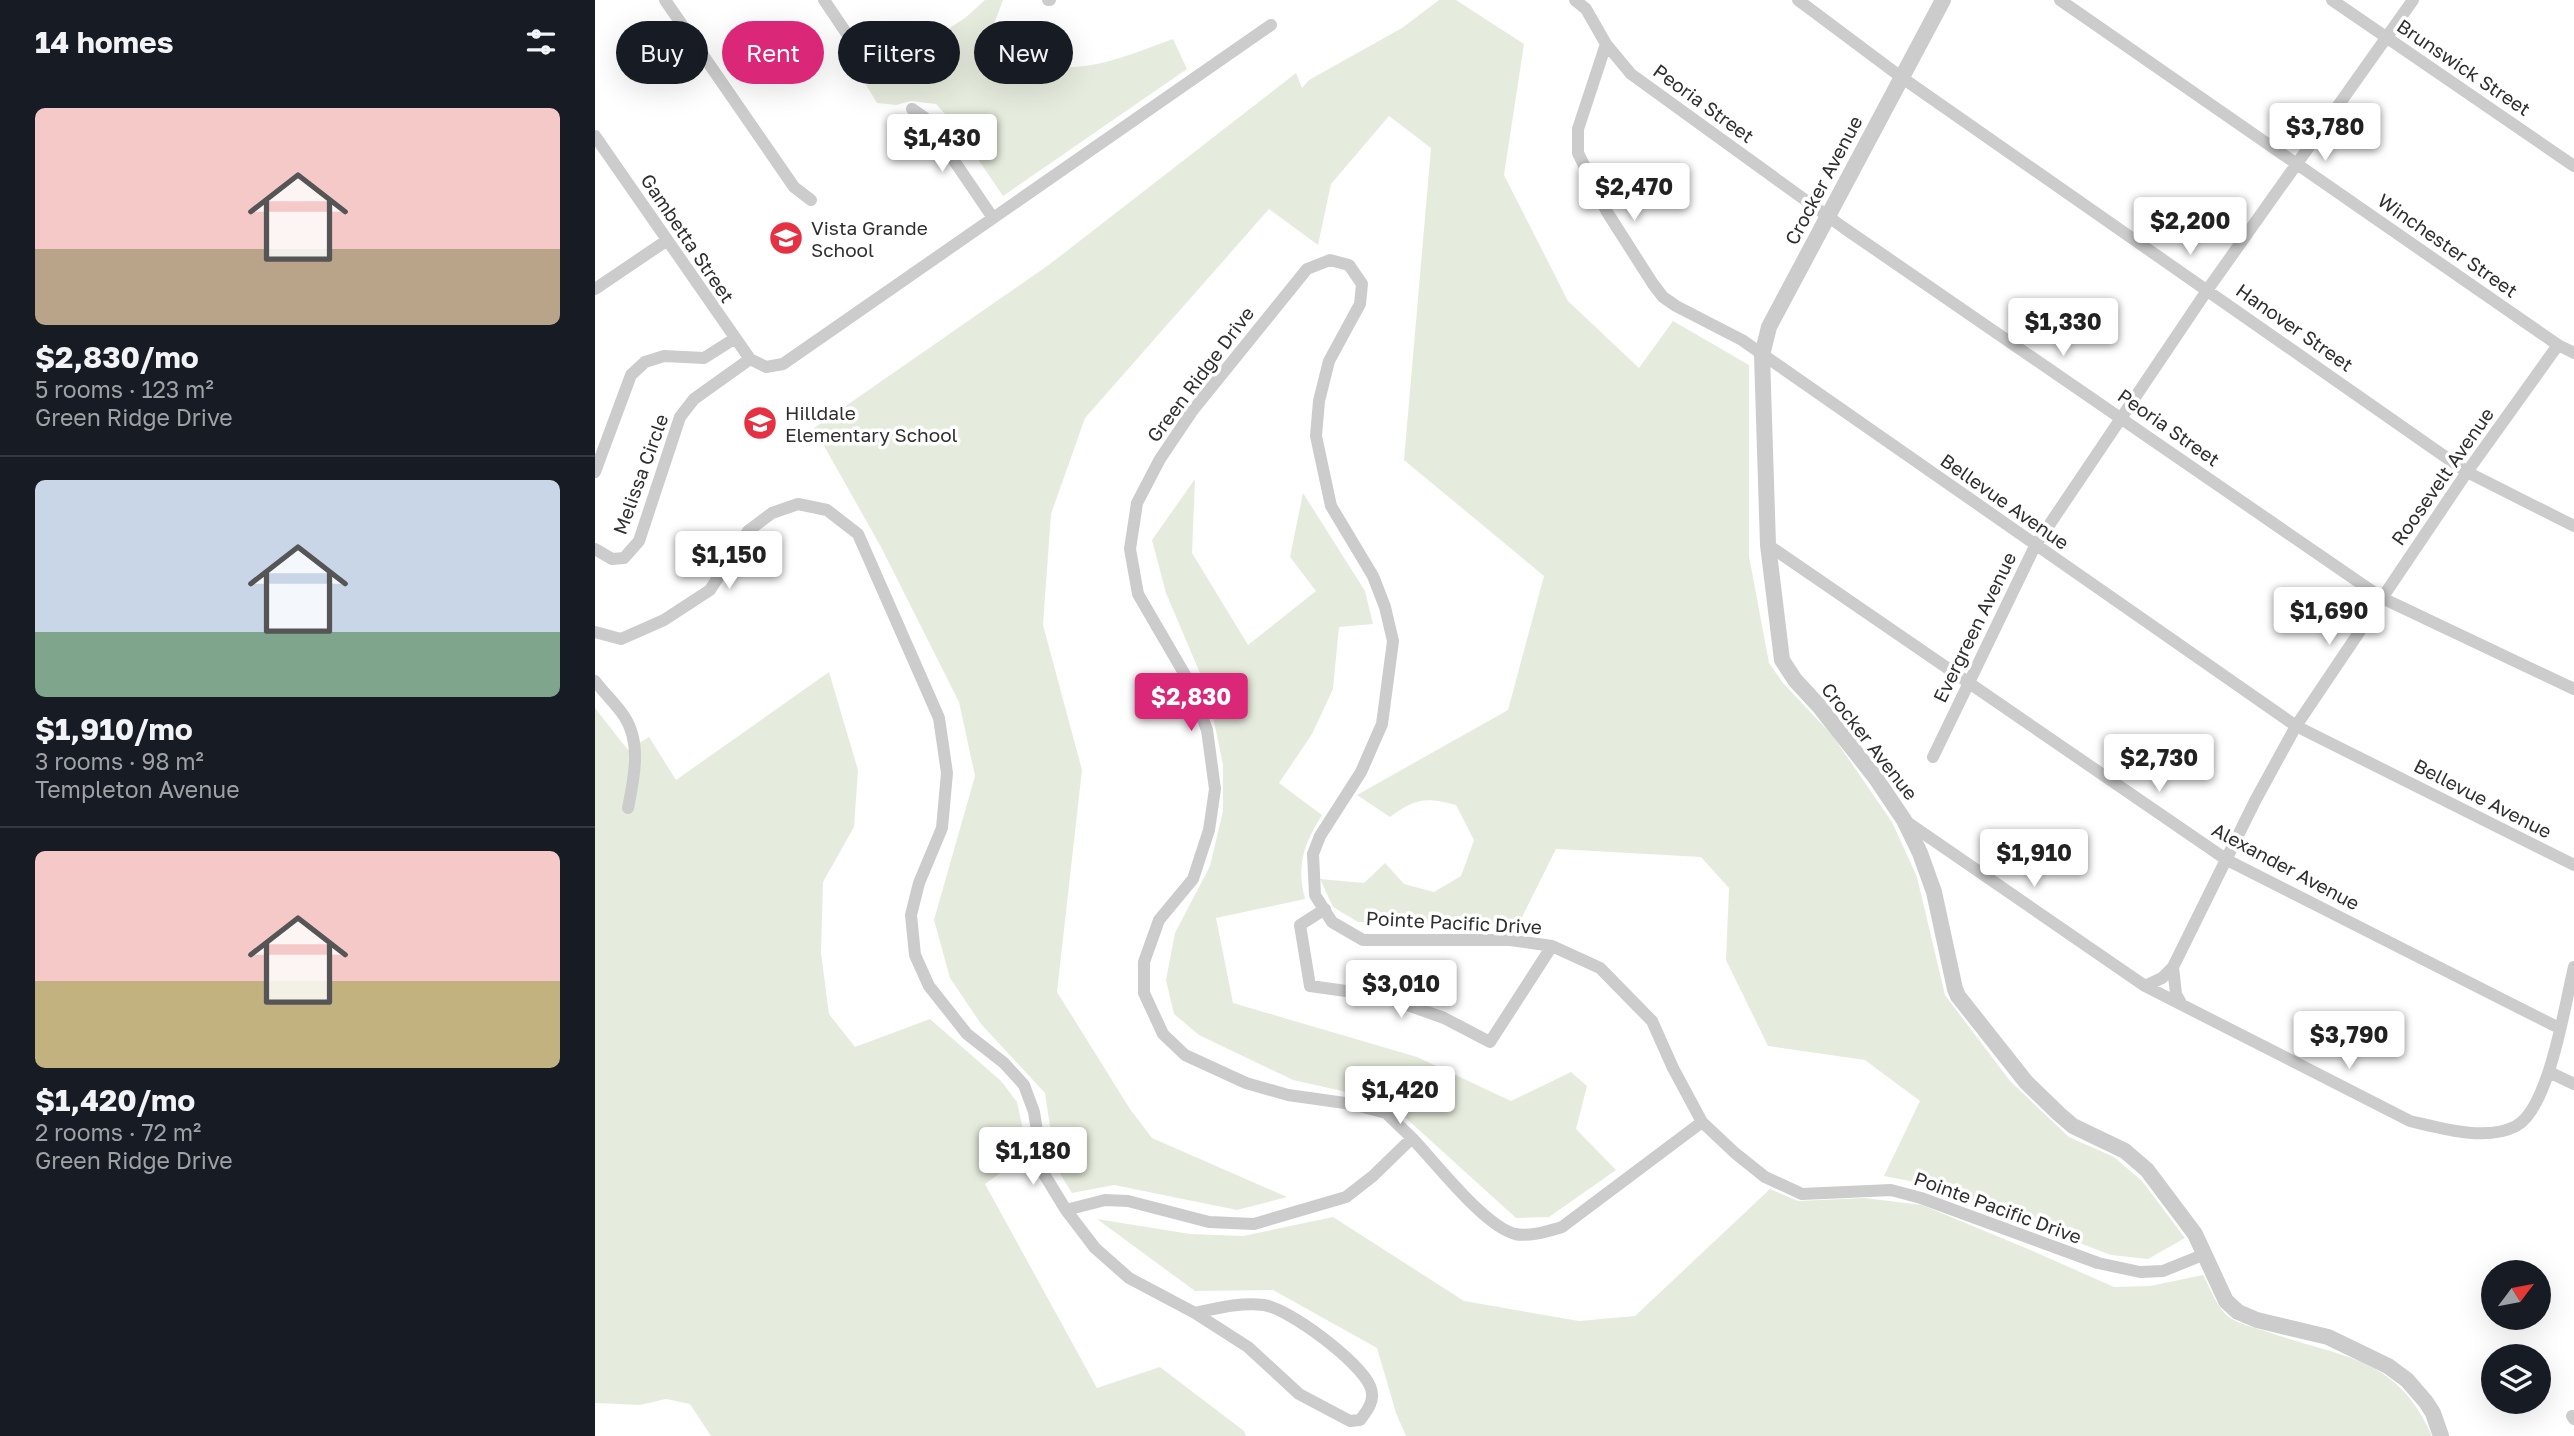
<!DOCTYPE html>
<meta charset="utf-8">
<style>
:root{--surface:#171b24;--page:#242831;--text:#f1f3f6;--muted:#9ea1a6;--line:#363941;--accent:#db2777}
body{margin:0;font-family:"Golos Text",sans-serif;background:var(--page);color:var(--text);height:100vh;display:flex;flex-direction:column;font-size:26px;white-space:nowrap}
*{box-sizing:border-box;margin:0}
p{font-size:23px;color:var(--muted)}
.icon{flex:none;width:38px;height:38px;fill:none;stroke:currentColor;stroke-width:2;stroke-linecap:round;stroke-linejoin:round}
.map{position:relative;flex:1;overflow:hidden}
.drawer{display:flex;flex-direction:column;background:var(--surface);width:595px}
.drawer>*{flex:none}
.hud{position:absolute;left:21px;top:21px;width:665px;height:63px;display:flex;gap:14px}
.needle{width:46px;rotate:58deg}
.tools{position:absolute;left:1886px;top:1260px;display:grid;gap:14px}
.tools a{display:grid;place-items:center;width:70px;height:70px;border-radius:50%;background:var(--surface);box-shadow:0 7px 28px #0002;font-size:35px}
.price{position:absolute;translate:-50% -60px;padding:0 16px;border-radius:7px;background:#fff;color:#222;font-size:23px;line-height:46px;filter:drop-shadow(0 2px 4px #0008)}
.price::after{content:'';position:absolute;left:50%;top:42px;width:21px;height:16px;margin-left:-10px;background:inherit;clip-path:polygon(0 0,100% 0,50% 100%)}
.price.current{background:var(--accent);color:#fff}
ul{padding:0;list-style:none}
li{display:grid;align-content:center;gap:14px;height:371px;padding:0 35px}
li+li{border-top:2px solid var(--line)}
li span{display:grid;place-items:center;height:217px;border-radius:10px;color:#555}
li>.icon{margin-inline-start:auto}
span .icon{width:126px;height:126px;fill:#fffc;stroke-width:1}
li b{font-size:30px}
h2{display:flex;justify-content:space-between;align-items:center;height:84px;padding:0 35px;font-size:30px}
.tag{padding:0 24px;border-radius:32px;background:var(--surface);box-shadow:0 7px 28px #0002;font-size:24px;line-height:63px}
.tag.current{background:var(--accent);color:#fff}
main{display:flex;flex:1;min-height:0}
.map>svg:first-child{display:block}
.green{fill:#e6ecdd}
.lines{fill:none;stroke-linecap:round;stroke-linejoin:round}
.minor{stroke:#ccc;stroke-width:12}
.tertiary{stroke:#ccc;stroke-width:16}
.labels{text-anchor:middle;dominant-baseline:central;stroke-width:7;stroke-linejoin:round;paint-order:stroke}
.street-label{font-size:19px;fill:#2f2f2f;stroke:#fff}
.poi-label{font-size:19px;fill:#2f2f2f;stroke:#fff;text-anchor:start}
</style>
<main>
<section class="drawer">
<h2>14 homes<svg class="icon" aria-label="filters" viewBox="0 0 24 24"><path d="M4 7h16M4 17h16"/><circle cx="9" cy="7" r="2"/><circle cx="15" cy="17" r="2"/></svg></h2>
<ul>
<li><span style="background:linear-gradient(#f6c9c9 65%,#b9a48a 0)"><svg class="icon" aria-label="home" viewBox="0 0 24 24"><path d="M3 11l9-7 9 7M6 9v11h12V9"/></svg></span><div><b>$2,830/mo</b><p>5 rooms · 123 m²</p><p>Green Ridge Drive</p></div></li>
<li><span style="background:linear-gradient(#c9d6e8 70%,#7fa58c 0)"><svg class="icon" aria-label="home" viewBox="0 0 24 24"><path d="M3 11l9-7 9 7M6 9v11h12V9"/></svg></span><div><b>$1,910/mo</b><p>3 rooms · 98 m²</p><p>Templeton Avenue</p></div></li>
<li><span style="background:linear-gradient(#f6c9c9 60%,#c2b280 0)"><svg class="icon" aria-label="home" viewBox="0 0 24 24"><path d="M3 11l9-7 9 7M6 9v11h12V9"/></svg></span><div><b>$1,420/mo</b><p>2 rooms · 72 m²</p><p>Green Ridge Drive</p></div></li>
</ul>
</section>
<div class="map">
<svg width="1979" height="1436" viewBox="0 0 1979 1436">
<rect width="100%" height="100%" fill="#fff"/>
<!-- green -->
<path class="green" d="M 390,0 L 408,0 L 394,37 C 405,53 421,60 440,64 C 491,75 531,56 578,39 L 592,69 L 408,196 L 359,124 L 341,104 L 316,101 L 301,105 L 282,103 L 270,83 L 370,18 Z
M 844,0 L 861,0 L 929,44 L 909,175 L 973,301 L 1044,368 L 1078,321 L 1154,365 L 1154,556 L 1174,663 L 1188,683 L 1237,735 L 1297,822 L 1322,877 L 1350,995 L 1415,1081 L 1474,1137 L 1519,1157 L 1547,1181 L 1590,1238 L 1553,1259 L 1516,1255 L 1330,1184 L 1289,1176 L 1325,1101 L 1270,1060 L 1173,1046 L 1131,960 L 1134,888 L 1106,857 L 961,849 L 921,929 L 763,922 L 738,907 L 725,879 L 769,883 L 790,863 L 809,884 L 839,892 L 866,876 L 879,840 L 861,805 C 830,797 821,798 795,817 L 762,795 L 913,710 L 949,576 L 809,460 L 836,148 L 794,116 L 736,184 L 723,245 L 674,209 L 490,418 L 456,514 L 448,625 L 487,770 L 462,992 L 535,1109 L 557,1138 L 692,1197 L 642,1210 L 519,1185 L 477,1193 L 461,1167 L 450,1093 L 386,1024 L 355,978 L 339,920 L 380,776 L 364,702 L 286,547 L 219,428 L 455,264 L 701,73 L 707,88 L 714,80 L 807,28 Z
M 600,479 L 597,553 L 653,645 L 721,591 L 695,557 L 708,493 L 770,591 L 778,624 L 744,627 L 738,689 L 717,734 L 684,783 L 727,815 C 709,844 701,865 710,899 L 621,918 L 638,1003 L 822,1057 L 916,1101 L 976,1072 L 992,1086 L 981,1129 L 1021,1170 L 954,1217 L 921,1218 L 792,1101 L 698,1080 L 604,1035 L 579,1014 L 571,980 L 580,933 L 615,866 L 628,811 L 628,765 L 613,692 L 571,593 L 557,540 Z
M 234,672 L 263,770 L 259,827 L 228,882 L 226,953 L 234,1014 L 260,1047 L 335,1019 L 406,1081 L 422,1102 L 433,1153 L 390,1184 L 502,1388 L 565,1367 L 649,1431 L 651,1436 L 116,1436 L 95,1404 L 71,1399 L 45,1405 L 0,1403 L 0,708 L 33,750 L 54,737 L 81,780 Z
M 1175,1189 L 1203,1201 L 1270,1198 L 1327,1205 L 1440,1252 L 1519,1287 L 1555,1286 L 1608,1275 C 1616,1289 1623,1311 1637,1319 C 1647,1325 1662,1328 1673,1332 C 1746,1358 1802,1355 1837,1436 L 811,1436 L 801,1413 L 782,1348 L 678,1290 L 600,1291 L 502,1219 L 595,1234 L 648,1236 L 738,1217 L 869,1301 L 984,1321 L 1040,1316 Z"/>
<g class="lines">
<!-- minor -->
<path class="minor" d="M 70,0 L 199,187 L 216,200
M 229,0 L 277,71
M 453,0 L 455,0
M 980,0 L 991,9 L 1011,44 L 1036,74 L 1249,228 L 1787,598 L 1979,689
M 1203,0 L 1306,77 L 1872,472 L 1979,526
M 1465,0 L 1963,345 L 1979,353
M 1737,0 L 1979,166
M 1011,44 L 983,129 L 983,153 L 1012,212 L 1058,284 L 1068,297 L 1081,306 L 1147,340 L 1701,726 L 1979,865
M 317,109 L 330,118 L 398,218
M 0,136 L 155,359 L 171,367 L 188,364 L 676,25
M 0,289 L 71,241
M 0,472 L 36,375 L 50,362 L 69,356 L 109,358 L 139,339
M 1173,545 L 1632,860 L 1964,1028
M 0,549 L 17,559 L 29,558 L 44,541 L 85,417 L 99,399 L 155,359
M 0,632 L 26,639 L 69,620 L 115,590 L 153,531 L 177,513 L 203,504 L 232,510 L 263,534 L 344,718 L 352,773 L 347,828 L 324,883 L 316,915 L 320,955 L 334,986 L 372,1034 L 409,1063 L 429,1085 L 439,1112 L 449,1174 L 471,1210 L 500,1248 L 534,1278 L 600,1313 L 653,1347 L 704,1394 L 755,1421 L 765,1420 C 773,1410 781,1399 775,1386 C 765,1362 695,1309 669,1305 C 646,1302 623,1308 600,1313
M 0,681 C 9,693 21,704 29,716 C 47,743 39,778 33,808
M 1338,757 L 1440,546 L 1613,289 L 1818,0
M 1309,820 L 1550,986 L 1815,1121 C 1845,1128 1891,1142 1921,1126 C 1954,1109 1970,1004 1979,967
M 730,909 L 705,925 L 715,986 L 787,996 L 849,1018 L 895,1042 L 957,946
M 1578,967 L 1581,994 L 1587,1005
M 1550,986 L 1567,978 L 1578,967 L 1660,801 L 1701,726 L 1872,472 L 1963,345
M 1954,1072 L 1979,1084
M 817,1138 L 791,1113 L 757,1104 L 693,1095 L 651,1083 L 590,1055 L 568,1034 L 549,993 L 549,962 L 564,920 L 598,879 L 614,830 L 620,789 L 612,730 L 593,680 L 543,594 L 535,549 L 542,503 L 565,459 L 598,410 L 712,269 L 735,260 L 754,265 L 767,284 L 765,304 L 734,361 L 724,401 L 721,436 L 736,506 L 778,576 L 790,607 L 798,641 L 787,724 L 766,772 L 725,836 L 718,854 L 720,895 L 737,922 L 768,940 L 915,940 L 957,946 L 1005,968 L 1057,1021 L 1078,1068 L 1107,1122 L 1140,1153 L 1170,1177 L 1207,1194 L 1296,1190 L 1326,1198 L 1503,1263 L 1545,1272 L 1568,1271 L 1610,1254
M 471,1210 L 510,1200 L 533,1201 L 614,1222 L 659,1224 L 751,1197 L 778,1176 L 817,1138 C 840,1162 889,1226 920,1234 C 935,1237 953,1231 967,1227 L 1107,1122
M 1977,1416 L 1979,1419"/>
<!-- tertiary -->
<path class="tertiary" d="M 1348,0 L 1174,327 L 1167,355 L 1173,545 L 1187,660 L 1200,680 L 1224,706 L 1280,777 L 1309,820 L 1325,853 L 1339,892 L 1360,989 L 1363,996 L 1431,1082 L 1464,1114 L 1478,1126 L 1530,1151 L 1552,1170 L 1600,1234 L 1631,1301 L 1643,1312 L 1662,1320 L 1733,1337 L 1793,1366 L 1812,1380 L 1831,1402 L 1838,1413 L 1846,1436"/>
</g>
<!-- icons -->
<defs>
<g id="school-disc" transform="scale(1.75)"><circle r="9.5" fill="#e63142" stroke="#fff"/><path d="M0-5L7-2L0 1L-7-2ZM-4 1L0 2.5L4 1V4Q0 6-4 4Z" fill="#fff"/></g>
</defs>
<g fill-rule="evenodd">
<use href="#school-disc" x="191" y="238"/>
<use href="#school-disc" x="165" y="423"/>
</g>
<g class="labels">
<!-- street labels -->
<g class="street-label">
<text transform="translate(1869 67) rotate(34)">Brunswick Street</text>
<text transform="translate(1109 103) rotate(36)">Peoria Street</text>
<text transform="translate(1228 180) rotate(-62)">Crocker Avenue</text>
<text transform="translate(93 238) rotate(56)">Gambetta Street</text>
<text transform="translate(1853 245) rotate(35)">Winchester Street</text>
<text transform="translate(1700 327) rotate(35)">Hanover Street</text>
<text transform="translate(605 374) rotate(-53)">Green Ridge Drive</text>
<text transform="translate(1574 427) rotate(35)">Peoria Street</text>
<text transform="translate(45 474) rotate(-70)">Melissa Circle</text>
<text transform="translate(1847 476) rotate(-55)">Roosevelt Avenue</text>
<text transform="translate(1410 501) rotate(35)">Bellevue Avenue</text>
<text transform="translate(1379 627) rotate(-64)">Evergreen Avenue</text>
<text transform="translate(1275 741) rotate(52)">Crocker Avenue</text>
<text transform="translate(1888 798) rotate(27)">Bellevue Avenue</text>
<text transform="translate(1691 866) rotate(28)">Alexander Avenue</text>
<text transform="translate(859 922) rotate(3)">Pointe Pacific Drive</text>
<text transform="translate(1403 1207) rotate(20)">Pointe Pacific Drive</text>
</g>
<!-- poi labels -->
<g class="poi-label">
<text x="216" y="227">Vista Grande<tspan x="216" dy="22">School</tspan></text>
<text x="190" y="412">Hilldale<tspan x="190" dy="22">Elementary School</tspan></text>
</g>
</g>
</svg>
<div class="tools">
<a><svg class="needle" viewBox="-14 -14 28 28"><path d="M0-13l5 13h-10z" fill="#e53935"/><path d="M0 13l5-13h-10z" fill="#9ea1a6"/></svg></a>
<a><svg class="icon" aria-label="layers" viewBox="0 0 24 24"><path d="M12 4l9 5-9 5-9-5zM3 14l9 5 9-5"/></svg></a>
</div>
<b class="price" style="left:1730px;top:163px">$3,780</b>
<b class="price" style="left:347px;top:174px">$1,430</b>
<b class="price" style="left:1039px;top:223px">$2,470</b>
<b class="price" style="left:1595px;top:257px">$2,200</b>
<b class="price" style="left:1468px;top:358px">$1,330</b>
<b class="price" style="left:134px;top:591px">$1,150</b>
<b class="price" style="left:1734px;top:647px">$1,690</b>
<b class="price current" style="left:596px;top:733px">$2,830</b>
<b class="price" style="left:1564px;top:794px">$2,730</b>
<b class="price" style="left:1439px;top:889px">$1,910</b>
<b class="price" style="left:806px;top:1020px">$3,010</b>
<b class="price" style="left:1754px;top:1071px">$3,790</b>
<b class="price" style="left:805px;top:1126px">$1,420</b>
<b class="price" style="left:438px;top:1187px">$1,180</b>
<div class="hud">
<a class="tag">Buy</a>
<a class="tag current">Rent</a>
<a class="tag">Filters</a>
<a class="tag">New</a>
</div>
</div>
</main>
